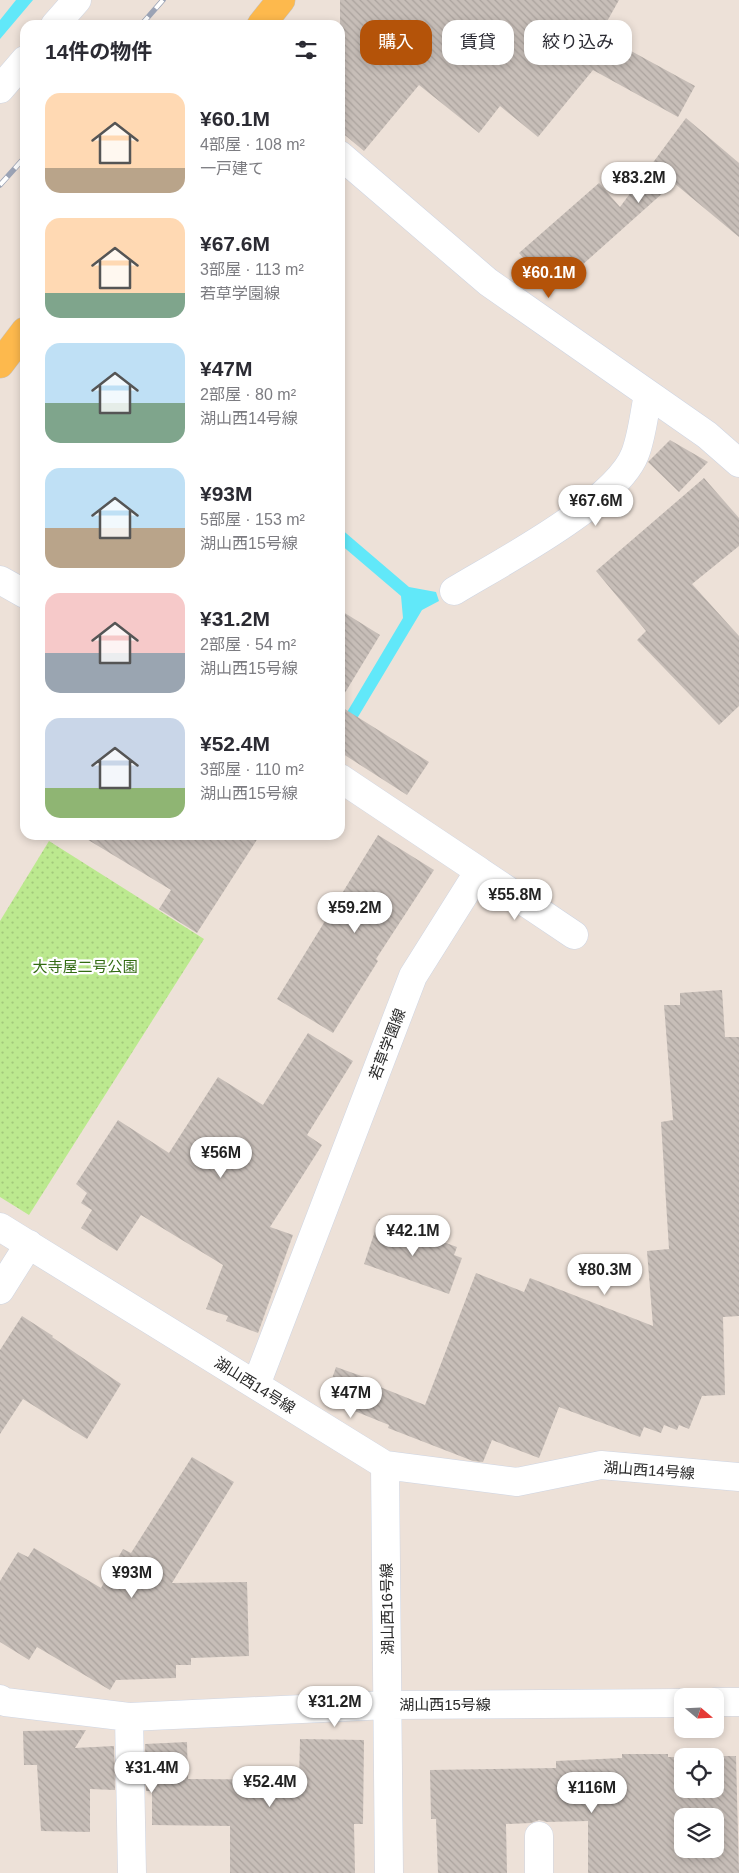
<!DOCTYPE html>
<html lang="ja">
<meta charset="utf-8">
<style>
:root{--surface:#fff;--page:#f7f7f7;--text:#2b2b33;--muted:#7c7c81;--accent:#b45309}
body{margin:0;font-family:Helvetica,"Noto Sans JP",sans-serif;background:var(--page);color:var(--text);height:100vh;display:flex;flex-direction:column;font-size:19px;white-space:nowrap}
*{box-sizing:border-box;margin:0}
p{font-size:16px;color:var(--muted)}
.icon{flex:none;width:28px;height:28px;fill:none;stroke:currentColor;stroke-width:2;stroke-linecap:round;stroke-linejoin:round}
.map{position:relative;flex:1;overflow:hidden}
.drawer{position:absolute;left:20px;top:20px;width:325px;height:820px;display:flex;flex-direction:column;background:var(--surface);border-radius:15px;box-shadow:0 2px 8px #0003}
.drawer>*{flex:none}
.banner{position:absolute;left:360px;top:20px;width:304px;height:45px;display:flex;gap:10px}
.needle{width:32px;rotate:109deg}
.fabs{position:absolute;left:674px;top:1688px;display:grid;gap:10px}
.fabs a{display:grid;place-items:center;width:50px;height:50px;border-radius:10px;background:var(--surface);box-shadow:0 2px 8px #0003;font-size:25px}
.price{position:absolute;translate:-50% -42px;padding:0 11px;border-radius:18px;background:#fff;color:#222;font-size:16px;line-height:32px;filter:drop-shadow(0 1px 2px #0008)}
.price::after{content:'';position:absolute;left:50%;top:30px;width:15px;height:11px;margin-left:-8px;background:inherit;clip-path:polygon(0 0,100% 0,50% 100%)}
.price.selected{background:var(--accent);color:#fff}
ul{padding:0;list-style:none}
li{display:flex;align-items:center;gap:15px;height:125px;padding:0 25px}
li span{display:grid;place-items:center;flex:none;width:140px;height:100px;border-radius:15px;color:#555}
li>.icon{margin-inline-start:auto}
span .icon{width:60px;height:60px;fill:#fffc;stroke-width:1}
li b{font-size:21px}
h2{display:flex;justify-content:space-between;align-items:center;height:60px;padding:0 25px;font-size:21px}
.pill{padding:0 18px;border-radius:15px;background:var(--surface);box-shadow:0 2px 8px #0003;font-size:18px;line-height:45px}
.pill.selected{background:var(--accent);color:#fff}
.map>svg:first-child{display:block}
.park{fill:url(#park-dots)}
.water{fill:#61e8f9}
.building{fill:url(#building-back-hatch);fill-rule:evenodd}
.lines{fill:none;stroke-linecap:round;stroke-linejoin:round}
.minor-casing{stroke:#ced5e3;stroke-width:29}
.major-casing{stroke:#c3c3c3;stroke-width:29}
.minor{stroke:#fff;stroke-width:28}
.major{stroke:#fdb94d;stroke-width:28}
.rail-casing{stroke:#9ba3b5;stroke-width:5.5}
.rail{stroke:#fff;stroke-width:4;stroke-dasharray:11;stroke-linecap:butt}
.labels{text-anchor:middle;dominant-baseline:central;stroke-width:4.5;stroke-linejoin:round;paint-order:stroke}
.park-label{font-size:15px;fill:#336b13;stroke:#fff}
.street-label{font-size:15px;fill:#282828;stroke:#fff}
</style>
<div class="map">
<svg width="739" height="1873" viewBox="0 0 739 1873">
<defs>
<pattern id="park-dots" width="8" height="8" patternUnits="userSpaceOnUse" patternTransform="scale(1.25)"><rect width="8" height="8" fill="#bce98f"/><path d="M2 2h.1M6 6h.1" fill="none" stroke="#a2c87b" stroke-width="1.8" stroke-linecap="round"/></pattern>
<pattern id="building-back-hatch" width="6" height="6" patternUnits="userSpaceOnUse" patternTransform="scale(1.25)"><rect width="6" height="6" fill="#c7beb8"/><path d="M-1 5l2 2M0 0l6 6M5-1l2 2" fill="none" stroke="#aba39e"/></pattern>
</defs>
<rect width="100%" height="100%" fill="#ede1d8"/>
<!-- park -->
<path class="park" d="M 49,841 L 204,939 L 29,1215 L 0,1197 L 0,921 Z"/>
<!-- water -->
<path class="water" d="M 16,0 L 33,0 L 0,39 L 0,20 Z
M 340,528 L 409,587 L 436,592 L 439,601 L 422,610 L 340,747 L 340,724 L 403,618 L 401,596 L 340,544 Z"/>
<!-- building -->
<path class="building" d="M 340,0 L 619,0 L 600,34 L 695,86 L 678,117 L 593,70 L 538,137 L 500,106 L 479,133 L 419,85 L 364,151 L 340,131 Z
M 686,118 L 739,163 L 739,237 L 674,183 L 553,291 L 519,253 L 599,183 L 620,207 Z
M 670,440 L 708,462 L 679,492 L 648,462 Z
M 704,478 L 739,518 L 739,546 L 692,584 L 739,636 L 739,706 L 719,725 L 637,640 L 646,631 L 596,571 Z
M 340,610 L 380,635 L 340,701 Z
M 340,706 L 429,762 L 407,795 L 340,752 Z
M 80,835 L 260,835 L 197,933 L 159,909 L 171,890 Z
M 378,835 L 434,870 L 376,959 L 378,961 L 333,1033 L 277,999 Z
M 722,990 L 725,1037 L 739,1037 L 739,1316 L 723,1317 L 725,1395 L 702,1396 L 689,1429 L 679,1425 L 677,1430 L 664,1425 L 661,1433 L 644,1427 L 640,1437 L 559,1407 L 539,1458 L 492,1440 L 483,1462 L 473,1461 L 388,1428 L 389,1425 L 325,1399 L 336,1367 L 367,1378 L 365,1381 L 425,1405 L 476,1273 L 524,1292 L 530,1278 L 653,1326 L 647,1251 L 669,1249 L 661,1122 L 673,1120 L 664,1005 L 680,1005 L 680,993 Z
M 308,1033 L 353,1061 L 307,1135 L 322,1145 L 270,1227 L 293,1235 L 258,1333 L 226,1321 L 228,1316 L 206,1309 L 223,1265 L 141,1215 L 117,1251 L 81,1228 L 92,1210 L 81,1203 L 87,1193 L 76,1184 L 118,1120 L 169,1153 L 218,1077 L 263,1105 Z
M 379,1219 L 457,1247 L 454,1255 L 462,1258 L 449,1294 L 364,1264 Z
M 22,1316 L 53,1336 L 52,1337 L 121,1384 L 87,1439 L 23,1399 L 0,1434 L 0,1350 Z
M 192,1457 L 234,1482 L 172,1583 L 247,1582 L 249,1656 L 191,1658 L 191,1665 L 176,1665 L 176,1678 L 116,1680 L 110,1690 L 37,1647 L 29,1660 L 0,1642 L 0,1581 L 18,1552 L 28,1557 L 34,1548 L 101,1588 L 123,1549 L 131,1553 Z
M 86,1730 L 75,1748 L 114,1746 L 115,1790 L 90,1789 L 90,1832 L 41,1831 L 37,1765 L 24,1765 L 23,1731 Z
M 300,1739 L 364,1740 L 363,1824 L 354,1824 L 355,1873 L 230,1873 L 230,1826 L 152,1825 L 152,1791 L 146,1791 L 145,1744 L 187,1742 L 188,1779 L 299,1780 Z
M 622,1754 L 668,1754 L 668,1757 L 682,1757 L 682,1789 L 715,1789 L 715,1756 L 713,1756 L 736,1756 L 739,1873 L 588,1873 L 588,1821 L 547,1822 L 539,1820 L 531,1823 L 506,1824 L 507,1873 L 438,1873 L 436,1819 L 431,1819 L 430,1770 L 556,1768 L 556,1761 L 622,1758 ZM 682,1816 L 715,1816 L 715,1849 L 682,1849 Z"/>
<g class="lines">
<!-- minor casing -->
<g class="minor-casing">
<path id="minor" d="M 55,25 L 77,0
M 0,89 L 25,60
M 340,155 L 488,282 L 707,435 L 739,463
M 0,580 L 25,594
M 454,591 C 500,563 616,503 635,454 C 642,436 644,414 648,395
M 479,871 L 574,935
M 0,1227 L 385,1465 L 517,1482 L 601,1465 L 739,1477
M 0,1290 L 29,1244
M 256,1385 L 413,976 L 479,871 L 340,778
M 385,1465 L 389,1873
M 0,1699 L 5,1702 L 129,1717 L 388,1705 L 682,1703
M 715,1702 L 739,1702
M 129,1717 L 132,1873
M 539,1836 L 539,1873"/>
</g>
<!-- major casing -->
<g class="major-casing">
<path id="major" d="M 261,25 L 281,0
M 0,364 L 25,331"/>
</g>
<!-- minor -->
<use href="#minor" class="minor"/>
<!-- major -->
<use href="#major" class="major"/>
<!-- rail casing -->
<g class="rail-casing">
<path id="rail" d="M 141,25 L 163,0
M 0,185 L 25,157"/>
</g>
<!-- rail -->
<use href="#rail" class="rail"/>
</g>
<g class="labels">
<!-- park labels -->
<g class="park-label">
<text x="85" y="966">大寺屋二号公園</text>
</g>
<!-- street labels -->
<g class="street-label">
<text transform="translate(387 1044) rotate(-69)">若草学園線</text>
<text transform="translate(255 1385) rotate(32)">湖山西14号線</text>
<text transform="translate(649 1470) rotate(4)">湖山西14号線</text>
<text transform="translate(387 1609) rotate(-91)">湖山西16号線</text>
<text x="445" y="1704">湖山西15号線</text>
</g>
</g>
</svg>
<div class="fabs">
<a><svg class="needle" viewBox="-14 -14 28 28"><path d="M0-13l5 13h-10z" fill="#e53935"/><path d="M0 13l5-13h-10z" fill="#7c7c81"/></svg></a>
<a><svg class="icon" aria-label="locate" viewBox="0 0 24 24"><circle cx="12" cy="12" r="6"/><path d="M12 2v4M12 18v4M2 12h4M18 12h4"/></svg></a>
<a><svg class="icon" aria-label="layers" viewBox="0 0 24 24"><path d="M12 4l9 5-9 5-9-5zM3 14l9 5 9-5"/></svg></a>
</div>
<b class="price" style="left:639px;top:204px">¥83.2M</b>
<b class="price selected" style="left:549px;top:299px">¥60.1M</b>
<b class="price" style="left:596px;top:527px">¥67.6M</b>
<b class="price" style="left:515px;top:921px">¥55.8M</b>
<b class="price" style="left:355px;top:934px">¥59.2M</b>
<b class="price" style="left:221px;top:1179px">¥56M</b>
<b class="price" style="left:413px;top:1257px">¥42.1M</b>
<b class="price" style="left:605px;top:1296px">¥80.3M</b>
<b class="price" style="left:351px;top:1419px">¥47M</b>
<b class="price" style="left:132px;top:1599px">¥93M</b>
<b class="price" style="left:335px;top:1728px">¥31.2M</b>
<b class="price" style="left:152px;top:1794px">¥31.4M</b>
<b class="price" style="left:270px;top:1808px">¥52.4M</b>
<b class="price" style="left:592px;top:1814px">¥116M</b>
<div class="banner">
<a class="pill selected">購入</a>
<a class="pill">賃貸</a>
<a class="pill">絞り込み</a>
</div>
<section class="drawer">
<h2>14件の物件<svg class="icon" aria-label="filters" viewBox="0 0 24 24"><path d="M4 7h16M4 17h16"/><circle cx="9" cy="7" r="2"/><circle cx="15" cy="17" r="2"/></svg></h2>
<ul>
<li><span style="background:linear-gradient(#ffd9b3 75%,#b9a48a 0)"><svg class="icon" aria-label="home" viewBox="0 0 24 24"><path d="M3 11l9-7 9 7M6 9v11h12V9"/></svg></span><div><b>¥60.1M</b><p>4部屋 · 108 m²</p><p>一戸建て</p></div></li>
<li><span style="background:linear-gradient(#ffd9b3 75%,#7fa58c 0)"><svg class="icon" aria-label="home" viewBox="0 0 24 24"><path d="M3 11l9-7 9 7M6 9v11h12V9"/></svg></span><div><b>¥67.6M</b><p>3部屋 · 113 m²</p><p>若草学園線</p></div></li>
<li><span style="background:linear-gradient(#bfe0f5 60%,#7fa58c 0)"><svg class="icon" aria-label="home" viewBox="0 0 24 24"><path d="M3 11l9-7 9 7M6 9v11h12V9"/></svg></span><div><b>¥47M</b><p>2部屋 · 80 m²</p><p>湖山西14号線</p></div></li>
<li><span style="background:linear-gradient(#bfe0f5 60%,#b9a48a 0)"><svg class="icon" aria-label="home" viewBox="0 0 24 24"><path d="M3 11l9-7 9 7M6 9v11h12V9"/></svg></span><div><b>¥93M</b><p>5部屋 · 153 m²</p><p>湖山西15号線</p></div></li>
<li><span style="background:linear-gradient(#f6c9c9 60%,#9aa5b1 0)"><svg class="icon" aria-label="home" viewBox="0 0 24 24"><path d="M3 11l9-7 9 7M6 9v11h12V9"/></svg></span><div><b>¥31.2M</b><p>2部屋 · 54 m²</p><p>湖山西15号線</p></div></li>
<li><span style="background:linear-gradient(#c9d6e8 70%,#8fb573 0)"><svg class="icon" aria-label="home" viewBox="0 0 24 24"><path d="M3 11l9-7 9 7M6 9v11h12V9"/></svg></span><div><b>¥52.4M</b><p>3部屋 · 110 m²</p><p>湖山西15号線</p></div></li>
</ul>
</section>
</div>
